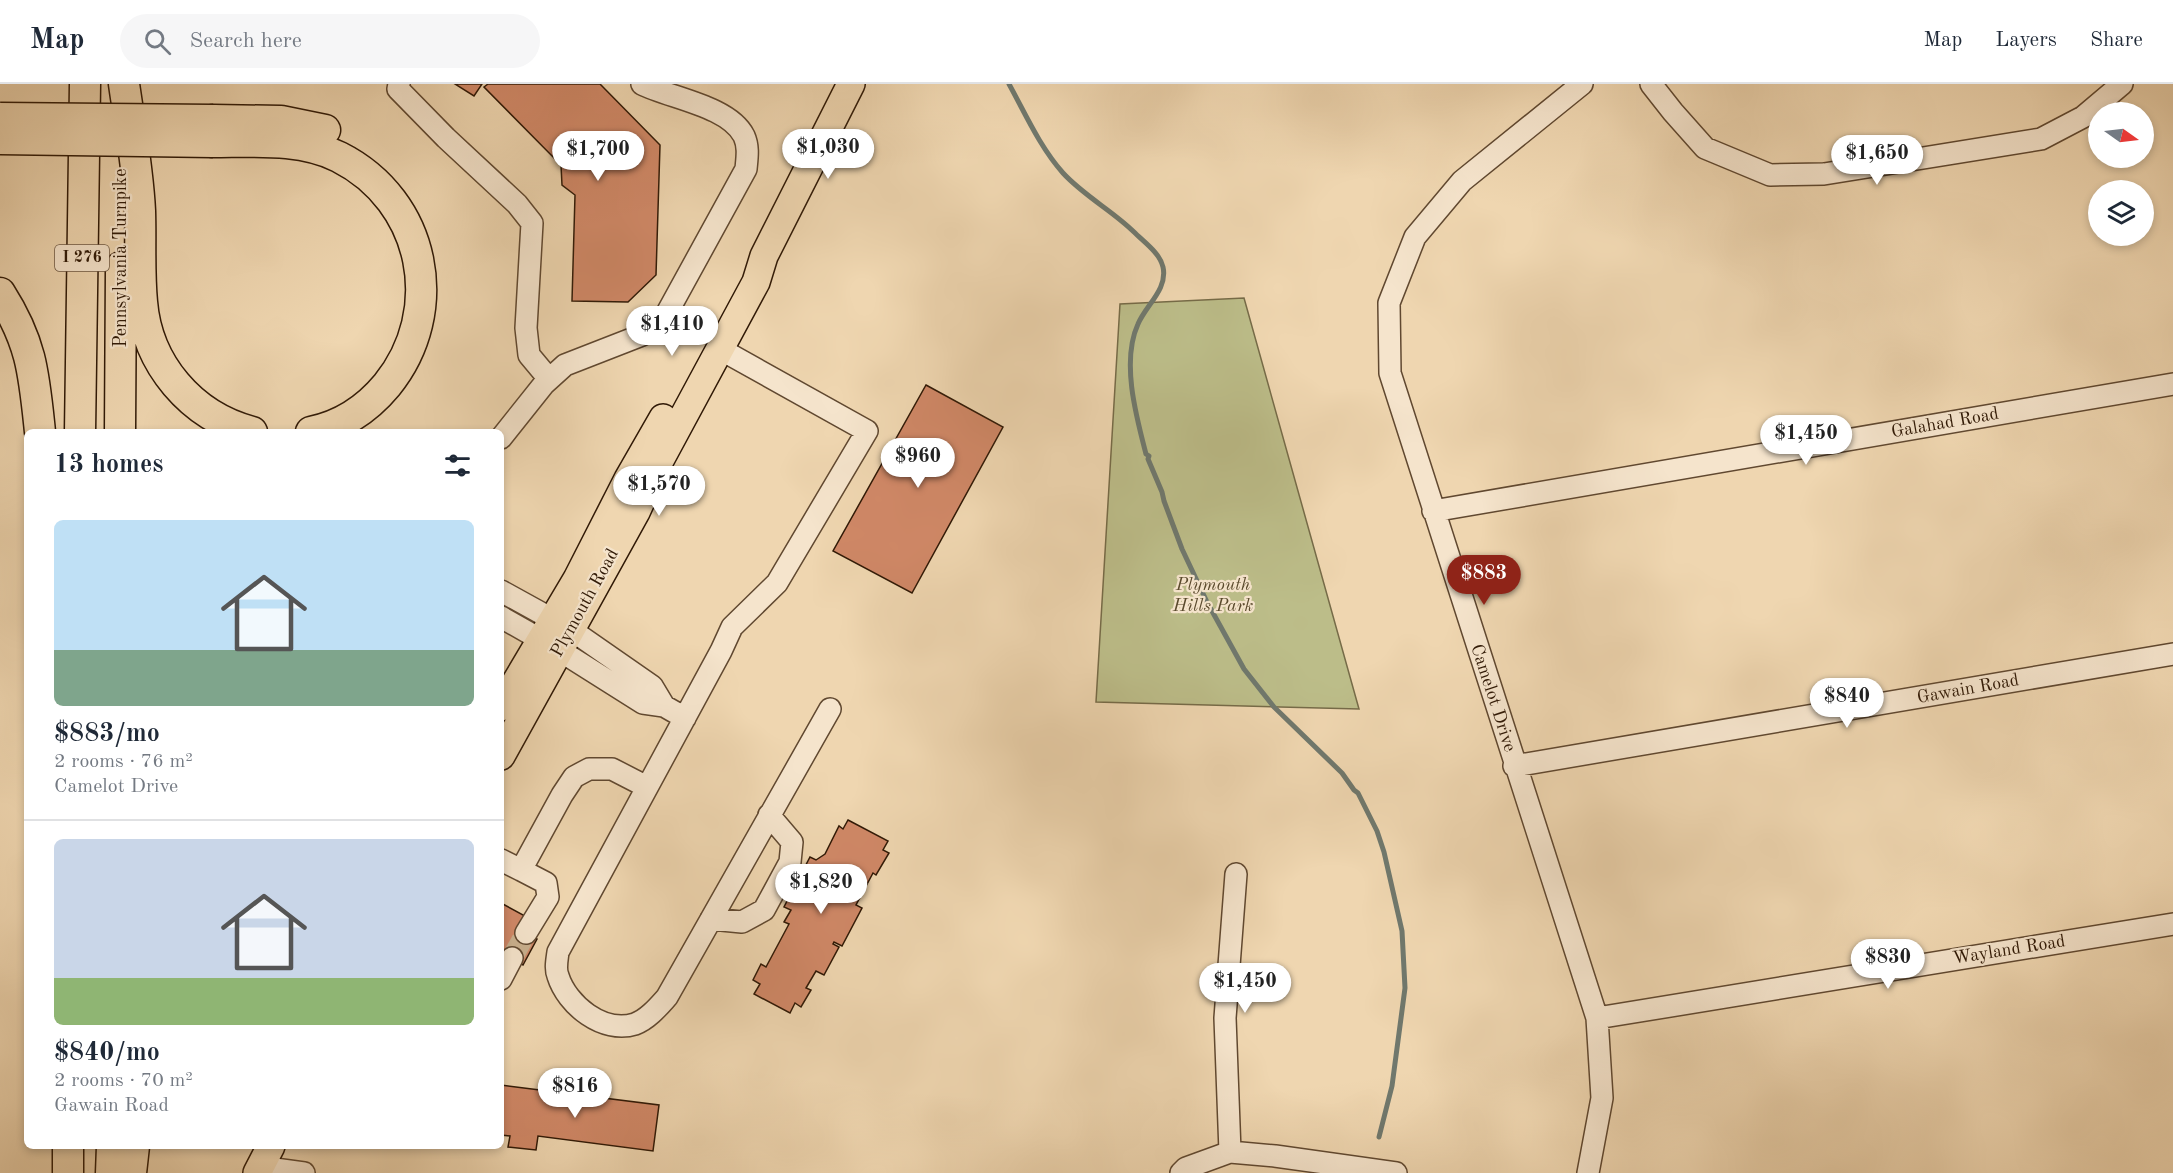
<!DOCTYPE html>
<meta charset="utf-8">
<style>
:root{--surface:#fff;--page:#f6f6f7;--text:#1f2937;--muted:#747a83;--line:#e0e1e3;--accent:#8f2418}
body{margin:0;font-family:"Old Standard TT",serif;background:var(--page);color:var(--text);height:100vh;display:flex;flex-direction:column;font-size:22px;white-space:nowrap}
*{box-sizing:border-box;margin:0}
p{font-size:20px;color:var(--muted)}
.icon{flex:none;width:33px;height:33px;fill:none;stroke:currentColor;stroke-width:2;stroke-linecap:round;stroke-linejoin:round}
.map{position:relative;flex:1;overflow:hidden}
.sheet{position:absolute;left:24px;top:345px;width:480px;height:720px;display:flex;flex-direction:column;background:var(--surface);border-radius:9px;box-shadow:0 3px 9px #0003}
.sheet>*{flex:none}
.needle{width:39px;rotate:104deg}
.fabs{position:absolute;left:2088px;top:18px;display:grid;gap:12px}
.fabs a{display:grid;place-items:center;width:66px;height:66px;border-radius:50%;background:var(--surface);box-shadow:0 3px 9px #0003;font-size:30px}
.price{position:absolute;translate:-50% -51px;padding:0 14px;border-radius:21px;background:#fff;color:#222;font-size:20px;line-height:39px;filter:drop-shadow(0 2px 3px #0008)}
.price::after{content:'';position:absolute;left:50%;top:36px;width:18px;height:14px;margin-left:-9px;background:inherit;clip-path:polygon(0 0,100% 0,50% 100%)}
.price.current{background:var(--accent);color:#fff}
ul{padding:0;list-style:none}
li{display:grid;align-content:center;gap:12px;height:318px;padding:0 30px}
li+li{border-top:2px solid var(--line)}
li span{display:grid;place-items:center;height:186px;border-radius:9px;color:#555}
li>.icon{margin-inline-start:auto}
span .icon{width:108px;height:108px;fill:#fffc;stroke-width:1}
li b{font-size:26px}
h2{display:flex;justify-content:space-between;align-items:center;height:72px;padding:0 30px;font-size:26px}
header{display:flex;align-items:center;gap:36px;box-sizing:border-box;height:84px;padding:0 30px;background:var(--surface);border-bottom:2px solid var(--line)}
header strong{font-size:28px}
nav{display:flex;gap:33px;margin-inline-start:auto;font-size:21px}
.search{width:420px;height:54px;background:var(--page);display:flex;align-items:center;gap:15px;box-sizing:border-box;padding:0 21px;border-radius:33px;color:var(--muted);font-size:22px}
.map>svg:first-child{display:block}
.green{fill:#bcbd89;stroke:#766b48;stroke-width:1.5}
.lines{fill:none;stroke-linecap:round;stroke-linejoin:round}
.stream{stroke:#70786d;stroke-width:5}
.building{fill:#d08867;stroke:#301906;stroke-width:1.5}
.minor-tunnel{stroke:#c9b08e;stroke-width:21;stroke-dasharray:21 10;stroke-linecap:butt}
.minor-casing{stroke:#604830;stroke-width:24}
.major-casing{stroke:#301906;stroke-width:30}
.highway-casing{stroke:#301906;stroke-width:33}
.minor{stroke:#f5e4cc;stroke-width:21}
.major{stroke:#efd6b0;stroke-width:27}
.highway{stroke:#efd6b0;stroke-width:30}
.highway-bridge-casing{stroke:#301906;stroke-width:33;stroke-linecap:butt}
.highway-bridge{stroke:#efd6b0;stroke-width:30}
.labels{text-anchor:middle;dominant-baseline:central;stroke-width:4.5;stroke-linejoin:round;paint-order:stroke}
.shield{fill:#f5e4cc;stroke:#6b5641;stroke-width:1.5}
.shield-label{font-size:16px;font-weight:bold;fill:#301906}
.street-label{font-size:18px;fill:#301906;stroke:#f5e4cc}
.park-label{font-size:18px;font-style:italic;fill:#5a4a2d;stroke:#f5e4cc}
</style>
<header>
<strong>Map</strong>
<div class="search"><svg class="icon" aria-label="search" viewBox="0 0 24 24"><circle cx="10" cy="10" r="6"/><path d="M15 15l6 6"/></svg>Search here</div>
<nav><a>Map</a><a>Layers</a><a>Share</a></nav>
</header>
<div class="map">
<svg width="2173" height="1089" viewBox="0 0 2173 1089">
<rect width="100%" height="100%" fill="#efd6b0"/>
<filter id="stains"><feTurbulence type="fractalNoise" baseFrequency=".00333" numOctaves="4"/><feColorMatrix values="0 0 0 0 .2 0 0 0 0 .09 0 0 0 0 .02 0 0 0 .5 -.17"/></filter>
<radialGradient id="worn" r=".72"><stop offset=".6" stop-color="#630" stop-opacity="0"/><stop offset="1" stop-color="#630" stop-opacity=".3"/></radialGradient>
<!-- green -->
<path class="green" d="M 1244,214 L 1359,625 L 1096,618 L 1120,220 Z"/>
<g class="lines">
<!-- stream -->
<path class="stream" d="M 1009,0 C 1026,31 1040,63 1063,89 C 1084,112 1113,127 1134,148 C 1144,158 1160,169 1163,183 C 1168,205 1146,221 1138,240 C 1121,277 1136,332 1146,370 L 1149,372 L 1148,375 L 1162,408 L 1164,417 L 1182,465 L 1207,518 L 1244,585 L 1274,623 L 1342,689 L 1354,706 L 1358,709 L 1377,747 L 1384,768 L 1402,847 L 1405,904 L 1392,1002 L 1379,1053"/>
</g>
<!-- building -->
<path class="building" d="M 455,0 L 482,0 L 474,12 Z
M 488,0 L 600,0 L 660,61 L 656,191 L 628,218 L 572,217 L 575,111 L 562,101 L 561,81 L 484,3 Z
M 926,301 L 1003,343 L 912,509 L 833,467 Z
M 848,736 L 888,757 L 883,766 L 889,769 L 876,791 L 873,789 L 856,821 L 862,824 L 842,862 L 834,858 L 833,860 L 839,863 L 824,891 L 816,887 L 806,904 L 811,906 L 801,923 L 795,919 L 790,929 L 754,910 L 760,900 L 753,896 L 761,880 L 766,883 L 789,840 L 784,838 L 791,826 L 784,823 L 810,773 L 816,776 L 825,770 L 839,742 L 843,745 Z
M 501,819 L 525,832 L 519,845 L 537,855 L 523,881 L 505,871 L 501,879 Z
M 501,1001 L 659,1021 L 653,1067 L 538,1052 L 536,1066 L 508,1063 L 510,1052 L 501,1051 Z"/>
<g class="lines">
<!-- minor-tunnel -->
<path class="minor-tunnel" d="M 512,874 L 526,849"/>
<!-- minor casing -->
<g class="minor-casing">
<path id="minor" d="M 399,0 L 398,5 L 446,54 L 517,120 L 532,139 L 526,244 L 529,271 L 549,295
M 1582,0 L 1462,97 L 1415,153 L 1389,219 L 1390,289 L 1597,934 L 1602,1014 L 1588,1089
M 1651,0 L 1673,28 L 1705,64 L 1770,91 L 1824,90 L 2041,55 L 2083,33 L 2122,0
M 720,265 L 867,347 L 777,499 L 732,543 L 721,567 L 558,868 C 557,876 555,885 558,892 C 567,921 603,950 635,940 C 648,935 658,923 667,913 L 830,625
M 501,354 L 544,300 L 565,281 L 642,251 L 667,229 L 746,85 C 747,74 749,63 744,52 C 729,22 670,14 642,0
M 1433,427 L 2173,300
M 501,507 L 570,545 L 652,602 L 664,622
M 501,533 L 559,566 L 643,619 L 664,622 L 685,634
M 1514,682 L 2173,570
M 501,776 L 521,786 L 562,711 L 574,693 L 589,685 L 612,685 L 647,703
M 521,786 L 546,799 L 548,813 L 526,849
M 711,835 L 742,838 L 764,826 L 790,778 L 792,758 L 769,731
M 501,895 L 512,874
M 1597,934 L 2173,840
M 1230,1068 L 1225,934 L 1236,790
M 260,1083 L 304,1089
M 1181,1089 L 1186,1084 L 1230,1068 L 1275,1072 L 1396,1089"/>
</g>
<!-- major casing -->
<g class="major-casing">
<path id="major" d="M 501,623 L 577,495 L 628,395 L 663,334
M 501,672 L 636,428 L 659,378 L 756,198 L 764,172 L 851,0
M 257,1089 L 271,1062"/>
</g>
<!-- highway casing -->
<g class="highway-casing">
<path id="highway" d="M 124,0 C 130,42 138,85 140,127 C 141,157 139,187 142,218 C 147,280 191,332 252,348
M 213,36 L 281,37 L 325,46
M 213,58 C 255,58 301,54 339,73 C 426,117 447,227 387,301 C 367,325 341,342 311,348
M 0,209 C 32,259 34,290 40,348
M 80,348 L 85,0
M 120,348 L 121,183
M 68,1089 L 68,1062
M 111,1089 L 112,1062
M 131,1089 L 134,1062"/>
</g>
<!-- minor -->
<use href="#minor" class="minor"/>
<!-- major -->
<use href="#major" class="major"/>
<!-- highway -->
<use href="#highway" class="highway"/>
<!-- highway-bridge casing -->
<g class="highway-bridge-casing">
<path id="highway-bridge" d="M 0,34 L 213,36
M 0,55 L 213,58"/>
</g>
<!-- highway-bridge -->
<use href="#highway-bridge" class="highway-bridge"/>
</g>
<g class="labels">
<!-- shield labels -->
<rect class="shield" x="55" y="161" width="54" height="26" rx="4.5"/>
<g class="shield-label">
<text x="82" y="174">I 276</text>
</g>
<!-- street labels -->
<g class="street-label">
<text transform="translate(121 174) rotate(-90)">Pennsylvania Turnpike</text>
<text transform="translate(1945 339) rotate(-10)">Galahad Road</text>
<text transform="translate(585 519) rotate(-61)">Plymouth Road</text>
<text transform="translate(1968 605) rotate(-10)">Gawain Road</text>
<text transform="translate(1493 614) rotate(72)">Camelot Drive</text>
<text transform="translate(2009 866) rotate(-9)">Wayland Road</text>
</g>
<!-- park labels -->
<g class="park-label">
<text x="1213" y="501">Plymouth<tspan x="1213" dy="21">Hills Park</tspan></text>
</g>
</g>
<rect width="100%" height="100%" filter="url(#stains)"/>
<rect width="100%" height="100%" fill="url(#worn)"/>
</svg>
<div class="fabs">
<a><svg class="needle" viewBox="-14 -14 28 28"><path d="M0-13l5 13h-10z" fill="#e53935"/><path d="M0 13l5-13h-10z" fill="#747a83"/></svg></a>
<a><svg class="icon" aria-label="layers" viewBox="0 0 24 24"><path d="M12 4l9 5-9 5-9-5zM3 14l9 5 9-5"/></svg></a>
</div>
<b class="price" style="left:828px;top:96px">$1,030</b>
<b class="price" style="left:598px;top:98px">$1,700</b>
<b class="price" style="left:1877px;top:102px">$1,650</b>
<b class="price" style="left:672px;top:273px">$1,410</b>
<b class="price" style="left:1806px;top:382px">$1,450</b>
<b class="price" style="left:918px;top:405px">$960</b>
<b class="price" style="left:659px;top:433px">$1,570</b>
<b class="price current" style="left:1484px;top:522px">$883</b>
<b class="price" style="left:1847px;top:645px">$840</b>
<b class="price" style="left:821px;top:831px">$1,820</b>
<b class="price" style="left:1888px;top:906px">$830</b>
<b class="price" style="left:1245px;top:930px">$1,450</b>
<b class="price" style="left:575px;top:1035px">$816</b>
<section class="sheet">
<h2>13 homes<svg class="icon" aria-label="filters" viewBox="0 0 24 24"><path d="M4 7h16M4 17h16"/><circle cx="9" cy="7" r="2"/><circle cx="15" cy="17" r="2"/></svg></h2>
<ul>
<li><span style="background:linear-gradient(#bfe0f5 70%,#7fa58c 0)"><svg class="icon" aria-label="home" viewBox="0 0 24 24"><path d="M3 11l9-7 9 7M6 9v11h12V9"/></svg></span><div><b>$883/mo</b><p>2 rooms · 76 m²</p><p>Camelot Drive</p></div></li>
<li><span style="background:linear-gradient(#c9d6e8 75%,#8fb573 0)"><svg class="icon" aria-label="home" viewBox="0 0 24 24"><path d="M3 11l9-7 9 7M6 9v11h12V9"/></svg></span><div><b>$840/mo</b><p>2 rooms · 70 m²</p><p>Gawain Road</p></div></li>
</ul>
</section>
</div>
